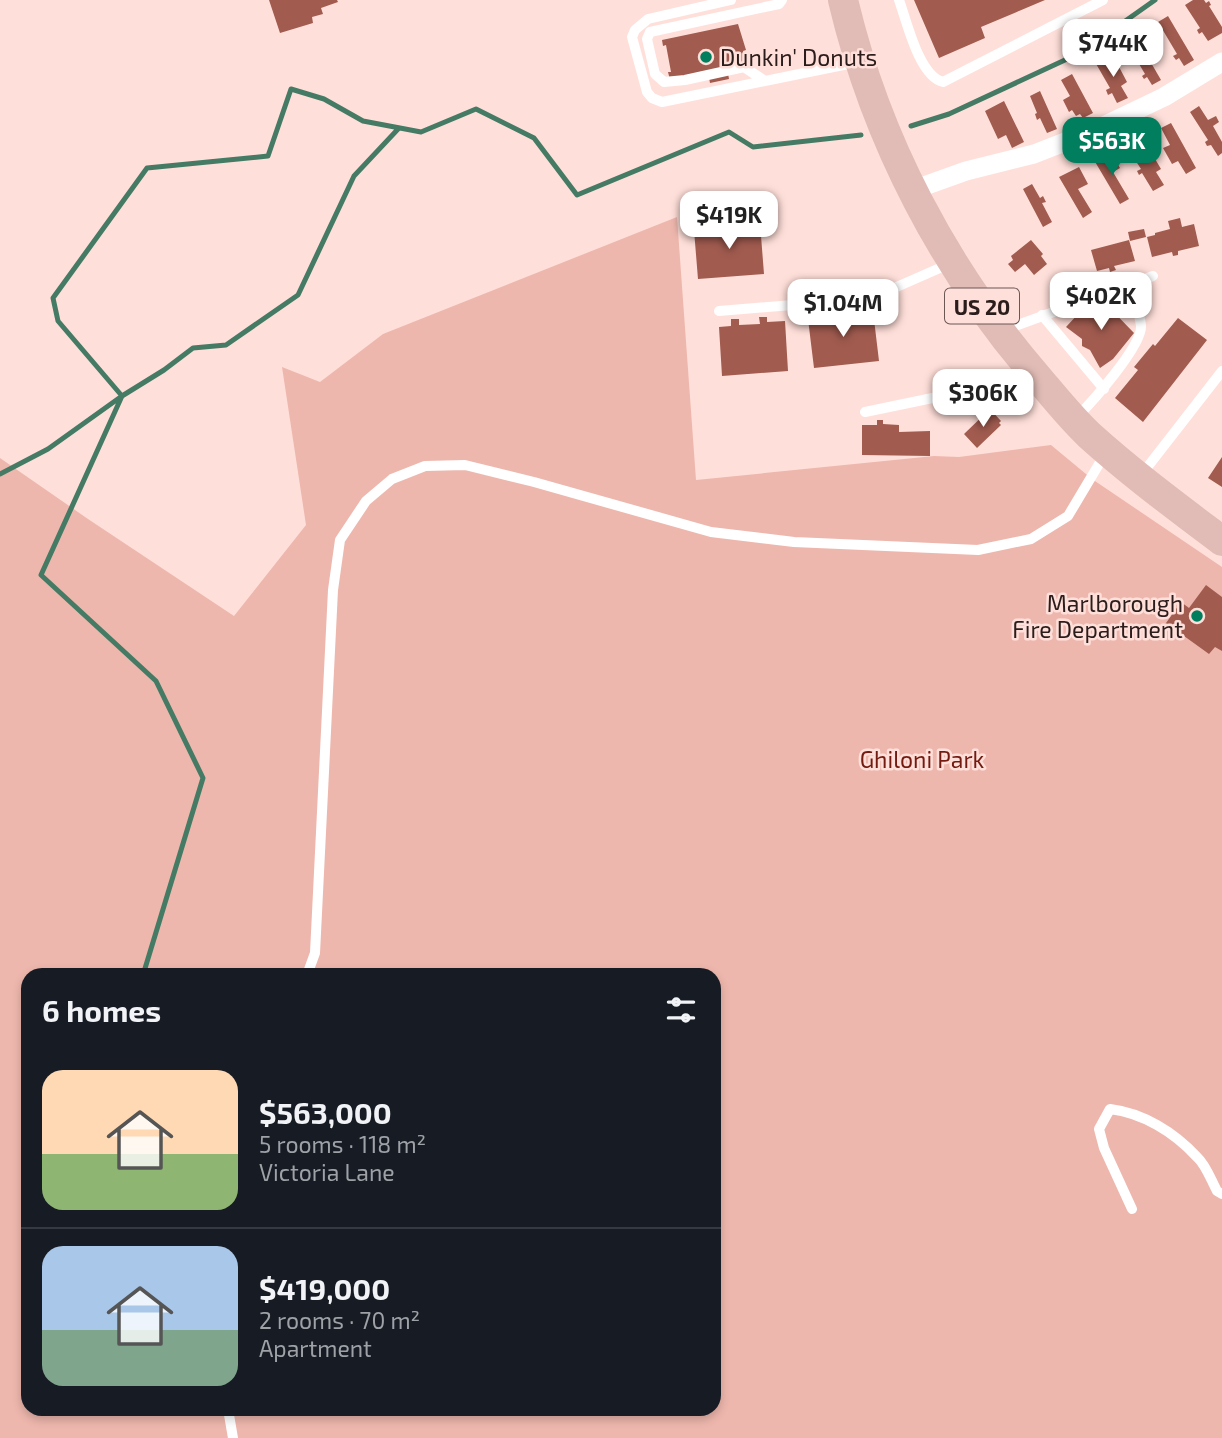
<!DOCTYPE html>
<meta charset="utf-8">
<style>
:root{--surface:#171b24;--page:#242831;--text:#f1f3f6;--muted:#9ea1a6;--line:#363941;--accent:#007e5d}
body{margin:0;font-family:"Exo 2",sans-serif;background:var(--page);color:var(--text);height:100vh;display:flex;flex-direction:column;font-size:26px;white-space:nowrap}
*{box-sizing:border-box;margin:0}
p{font-size:23px;color:var(--muted)}
.icon{flex:none;width:38px;height:38px;fill:none;stroke:currentColor;stroke-width:2;stroke-linecap:round;stroke-linejoin:round}
.map{position:relative;flex:1;overflow:hidden}
.drawer{position:absolute;left:21px;top:968px;width:700px;height:448px;display:flex;flex-direction:column;background:var(--surface);border-radius:21px;box-shadow:0 4px 10px #0003}
.drawer>*{flex:none}
.price{position:absolute;translate:-50% -60px;padding:0 16px;border-radius:14px;background:#fff;color:#222;font-size:23px;line-height:46px;filter:drop-shadow(0 2px 4px #0008)}
.price::after{content:'';position:absolute;left:50%;top:42px;width:21px;height:16px;margin-left:-10px;background:inherit;clip-path:polygon(0 0,100% 0,50% 100%)}
.price.active{background:var(--accent);color:#fff}
ul{padding:0;list-style:none}
li{display:flex;align-items:center;gap:21px;height:175px;padding:0 21px}
li+li{border-top:2px solid var(--line)}
li span{display:grid;place-items:center;flex:none;width:196px;height:140px;border-radius:21px;color:#555}
li>.icon{margin-inline-start:auto}
span .icon{width:84px;height:84px;fill:#fffc;stroke-width:1}
li b{font-size:30px}
h2{display:flex;justify-content:space-between;align-items:center;height:84px;padding:0 21px;font-size:30px}
.map>svg:first-child{display:block}
.green{fill:#eeb7ad;fill-rule:evenodd}
.lines{fill:none;stroke-linecap:round;stroke-linejoin:round}
.stream{stroke:#457b64;stroke-width:5}
.building{fill:#a15b4f}
.lane{stroke:#fff;stroke-width:10}
.street{stroke:#fff;stroke-width:19}
.primary{stroke:#e1bcb6;stroke-width:30}
.poi-dot{fill:#007e5d;stroke:#ffdfd9;stroke-width:2.5}
.labels{text-anchor:middle;dominant-baseline:central;stroke-width:5;stroke-linejoin:round;paint-order:stroke}
.shield{fill:#ffdfd9;stroke:#6b5754;stroke-width:2}
.shield-label{font-size:21px;font-weight:bold;fill:#2b1d1b}
.poi-label{font-size:23px;fill:#2b1d1b;stroke:#ffdfd9;text-anchor:start}
.park-label{font-size:23px;fill:#731b10;stroke:#ffdfd9}
</style>
<div class="map">
<svg width="1222" height="1438" viewBox="0 0 1222 1438">
<rect width="100%" height="100%" fill="#ffdfd9"/>
<!-- green -->
<path class="green" d="M 677,217 L 696,480 L 934,456 L 959,457 L 1051,445 L 1092,479 L 1222,567 L 1222,1438 L 0,1438 L 0,458 L 88,519 L 234,616 L 306,525 L 282,367 L 320,382 L 383,334 ZM 28,975 L 714,975 L 714,1409 L 28,1409 Z"/>
<g class="lines">
<!-- stream -->
<path class="stream" d="M 911,126 L 949,114 L 1080,53 L 1155,0
M 0,474 L 48,449 L 122,396 L 164,370 L 193,348 L 226,345 L 298,295 L 354,176 L 399,128
M 143,975 L 203,778 L 156,681 L 41,575 L 122,396 L 58,321 L 53,298 L 147,168 L 268,156 L 291,89 L 324,99 L 363,121 L 421,132 L 476,109 L 534,138 L 577,195 L 729,132 L 753,147 L 861,135"/>
</g>
<!-- building -->
<path class="building" d="M 269,0 L 337,0 L 338,2 L 321,8 L 323,14 L 312,17 L 313,23 L 280,33 Z
M 914,0 L 1045,0 L 981,27 L 985,38 L 939,58 Z
M 1193,0 L 1204,0 L 1206,3 L 1209,1 L 1211,5 L 1209,6 L 1222,27 L 1222,33 L 1208,41 L 1202,32 L 1199,34 L 1197,30 L 1200,28 L 1185,5 Z
M 1168,16 L 1194,60 L 1184,66 L 1179,58 L 1176,60 L 1173,56 L 1177,54 L 1158,22 Z
M 738,24 L 746,50 L 743,51 L 746,64 L 727,68 L 729,79 L 710,83 L 708,72 L 670,80 L 668,72 L 671,72 L 666,45 L 663,46 L 662,40 Z
M 1136,36 L 1144,49 L 1152,44 L 1159,56 L 1150,61 L 1161,80 L 1152,85 L 1147,77 L 1144,79 L 1142,76 L 1145,74 L 1126,42 Z
M 1105,57 L 1112,68 L 1118,65 L 1127,82 L 1121,86 L 1128,98 L 1117,103 L 1112,93 L 1108,95 L 1106,90 L 1110,88 L 1095,62 Z
M 1072,74 L 1093,113 L 1083,118 L 1080,114 L 1076,116 L 1072,110 L 1069,112 L 1063,100 L 1070,96 L 1061,80 Z
M 1040,91 L 1057,129 L 1047,133 L 1040,118 L 1037,120 L 1035,114 L 1037,113 L 1030,96 Z
M 1004,101 L 1024,142 L 1012,148 L 1006,135 L 998,139 L 985,111 Z
M 1199,106 L 1208,120 L 1216,116 L 1219,122 L 1213,126 L 1222,142 L 1222,153 L 1218,156 L 1211,145 L 1207,146 L 1205,142 L 1208,140 L 1190,112 Z
M 1171,123 L 1196,168 L 1186,174 L 1178,161 L 1172,164 L 1163,148 L 1170,145 L 1161,128 Z
M 1137,140 L 1143,150 L 1148,147 L 1161,169 L 1156,172 L 1164,185 L 1153,191 L 1142,173 L 1139,175 L 1137,171 L 1141,169 L 1126,146 Z
M 1103,155 L 1107,162 L 1114,158 L 1120,168 L 1113,172 L 1129,199 L 1120,204 L 1094,160 Z
M 1079,167 L 1088,184 L 1078,189 L 1092,212 L 1083,218 L 1059,177 Z
M 1032,184 L 1040,198 L 1043,196 L 1046,202 L 1042,203 L 1052,222 L 1043,227 L 1023,189 Z
M 1180,218 L 1182,227 L 1194,224 L 1199,246 L 1178,251 L 1178,255 L 1173,256 L 1172,252 L 1152,257 L 1147,237 L 1155,235 L 1155,233 L 1170,229 L 1168,221 Z
M 742,219 L 742,225 L 760,223 L 764,274 L 698,279 L 694,230 L 706,229 L 706,223 L 713,222 L 713,227 L 735,226 L 734,220 Z
M 1144,229 L 1146,237 L 1130,241 L 1128,232 Z
M 1031,240 L 1043,254 L 1041,256 L 1047,264 L 1034,275 L 1025,264 L 1015,272 L 1008,264 L 1013,260 L 1011,256 Z
M 1129,240 L 1135,261 L 1114,266 L 1116,270 L 1110,272 L 1109,268 L 1097,271 L 1091,250 Z
M 1103,301 L 1134,333 L 1113,359 L 1100,368 L 1090,350 L 1082,346 L 1082,339 L 1066,327 L 1078,314 Z
M 857,307 L 858,313 L 873,311 L 879,361 L 814,368 L 808,319 L 820,317 L 819,312 L 827,311 L 827,317 L 849,315 L 848,309 Z
M 759,317 L 767,317 L 767,322 L 785,321 L 788,371 L 722,376 L 719,327 L 731,326 L 731,319 L 739,319 L 739,325 L 760,324 Z
M 1178,318 L 1207,340 L 1143,422 L 1115,398 L 1138,370 L 1134,367 L 1153,344 L 1155,346 Z
M 990,409 L 1001,421 L 999,423 L 1001,425 L 977,448 L 964,434 Z
M 877,420 L 883,420 L 883,424 L 899,425 L 899,432 L 930,431 L 930,456 L 862,455 L 862,425 L 877,425 Z
M 1222,457 L 1222,487 L 1208,478 Z
M 1206,585 L 1222,597 L 1222,651 L 1215,647 L 1209,654 L 1166,623 L 1181,602 L 1189,608 Z"/>
<g class="lines">
<!-- lane -->
<path class="lane" d="M 731,0 L 648,19 L 635,30 L 632,37 L 647,92 L 652,98 L 662,102 L 858,62
M 899,0 C 907,22 919,76 943,82 L 1103,0
M 765,81 L 744,67 L 685,80 L 664,82 L 655,74 L 647,39 L 650,32 L 779,4 L 782,0
M 719,311 L 828,302 L 892,289 L 949,264
M 1042,315 L 1104,389
M 1004,330 L 1153,276
M 865,412 L 971,390 L 1029,373
M 1077,417 C 1092,402 1142,346 1141,326 C 1140,310 1131,300 1122,287
M 1142,474 L 1222,371
M 307,975 L 315,953 L 333,590 L 340,540 L 366,501 L 392,479 L 425,466 L 465,465 L 534,482 L 711,532 L 794,542 L 978,550 L 1031,539 L 1068,516 L 1105,454
M 1132,1209 L 1104,1148 L 1099,1129 L 1110,1109 C 1143,1113 1174,1132 1197,1157 C 1206,1165 1211,1180 1217,1191 L 1222,1194
M 228,1409 L 233,1438"/>
<!-- street -->
<path class="street" d="M 913,190 L 966,171 L 1034,154 L 1093,131 L 1164,97 L 1222,62"/>
<!-- primary -->
<path class="primary" d="M 843,0 C 876,140 945,271 1039,379 C 1055,398 1071,418 1089,435 C 1131,473 1177,507 1222,541"/>
</g>
<!-- markers -->
<g class="poi-dot">
<circle cx="706" cy="57" r="7"/>
<circle cx="1197" cy="616" r="7"/>
</g>
<g class="labels">
<!-- shield labels -->
<rect class="shield" x="945" y="288.5" width="74" height="35" rx="5"/>
<g class="shield-label">
<text x="982" y="306">US 20</text>
</g>
<!-- poi labels -->
<g class="poi-label">
<text x="720" y="57">Dunkin' Donuts</text>
<text x="1183" y="603" text-anchor="end">Marlborough<tspan x="1183" dy="26">Fire Department</tspan></text>
</g>
<!-- park labels -->
<g class="park-label">
<text x="922" y="759">Ghiloni Park</text>
</g>
</g>
</svg>
<b class="price" style="left:1113px;top:79px">$744K</b>
<b class="price active" style="left:1112px;top:177px">$563K</b>
<b class="price" style="left:729px;top:251px">$419K</b>
<b class="price" style="left:1101px;top:332px">$402K</b>
<b class="price" style="left:843px;top:339px">$1.04M</b>
<b class="price" style="left:983px;top:429px">$306K</b>
<section class="drawer">
<h2>6 homes<svg class="icon" aria-label="filters" viewBox="0 0 24 24"><path d="M4 7h16M4 17h16"/><circle cx="9" cy="7" r="2"/><circle cx="15" cy="17" r="2"/></svg></h2>
<ul>
<li><span style="background:linear-gradient(#ffd9b3 60%,#8fb573 0)"><svg class="icon" aria-label="home" viewBox="0 0 24 24"><path d="M3 11l9-7 9 7M6 9v11h12V9"/></svg></span><div><b>$563,000</b><p>5 rooms · 118 m²</p><p>Victoria Lane</p></div></li>
<li><span style="background:linear-gradient(#a9c7e8 60%,#7fa58c 0)"><svg class="icon" aria-label="home" viewBox="0 0 24 24"><path d="M3 11l9-7 9 7M6 9v11h12V9"/></svg></span><div><b>$419,000</b><p>2 rooms · 70 m²</p><p>Apartment</p></div></li>
</ul>
</section>
</div>
